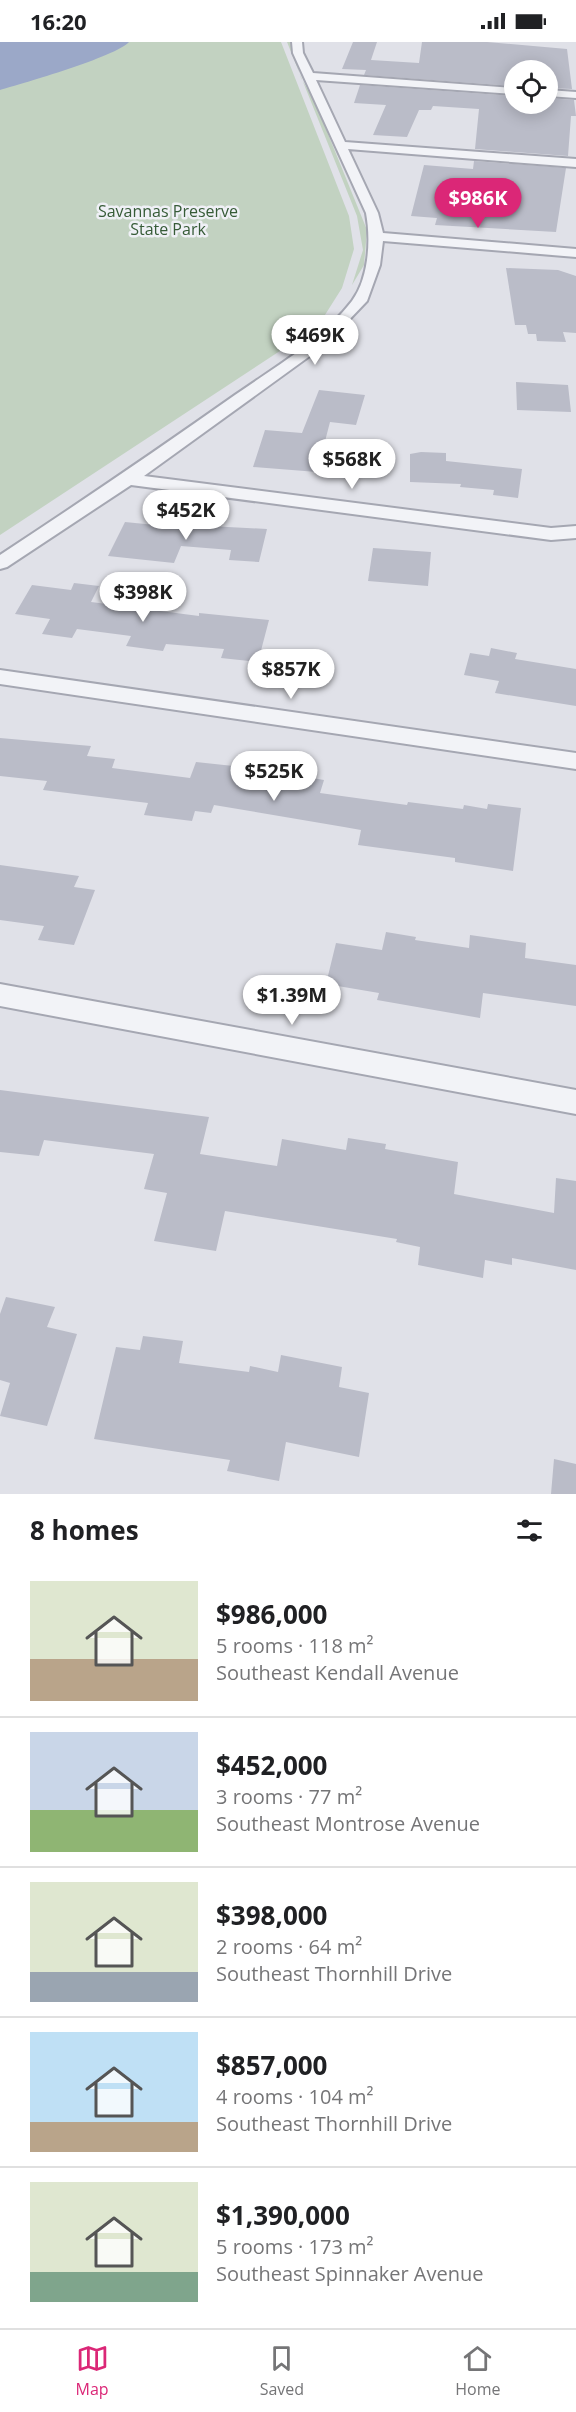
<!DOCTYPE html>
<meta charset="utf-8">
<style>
:root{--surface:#fff;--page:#f6f6f6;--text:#202124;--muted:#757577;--line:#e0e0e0;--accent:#db2777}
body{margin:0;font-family:"Open Sans",sans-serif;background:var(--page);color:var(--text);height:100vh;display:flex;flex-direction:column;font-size:22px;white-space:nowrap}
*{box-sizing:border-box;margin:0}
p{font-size:20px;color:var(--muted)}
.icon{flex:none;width:33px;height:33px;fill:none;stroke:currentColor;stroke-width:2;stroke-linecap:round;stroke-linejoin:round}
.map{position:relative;height:1452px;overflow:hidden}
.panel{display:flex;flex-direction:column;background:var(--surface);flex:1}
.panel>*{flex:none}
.tools{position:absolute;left:504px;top:18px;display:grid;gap:12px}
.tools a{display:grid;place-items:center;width:54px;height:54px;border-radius:50%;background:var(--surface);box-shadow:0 3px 15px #0003;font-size:30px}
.price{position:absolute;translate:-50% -51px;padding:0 14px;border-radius:21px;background:#fff;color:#222;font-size:20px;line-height:39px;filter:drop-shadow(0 2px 3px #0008)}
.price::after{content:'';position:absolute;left:50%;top:36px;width:18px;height:14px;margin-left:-9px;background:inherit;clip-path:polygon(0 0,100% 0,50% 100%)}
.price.on{background:var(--accent);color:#fff}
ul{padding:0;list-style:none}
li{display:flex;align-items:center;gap:18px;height:150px;padding:0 30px}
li+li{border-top:2px solid var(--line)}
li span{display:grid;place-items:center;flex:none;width:168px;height:120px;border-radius:0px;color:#555}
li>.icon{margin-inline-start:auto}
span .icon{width:72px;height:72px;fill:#fffc;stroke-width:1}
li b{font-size:26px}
h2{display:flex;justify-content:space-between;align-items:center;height:72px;padding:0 30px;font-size:26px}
.status{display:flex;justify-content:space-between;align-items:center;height:42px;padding:0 30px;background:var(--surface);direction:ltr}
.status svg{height:16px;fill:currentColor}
.menu{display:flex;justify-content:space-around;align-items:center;height:84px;border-top:2px solid var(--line);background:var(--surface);font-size:16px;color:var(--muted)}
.menu a{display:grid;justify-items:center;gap:3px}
.menu .on{color:var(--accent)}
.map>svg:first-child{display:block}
.green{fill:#c2d2c1}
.water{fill:#9ba8c8}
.building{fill:#babcc8}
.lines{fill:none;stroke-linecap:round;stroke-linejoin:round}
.minor-casing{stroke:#a5a7b2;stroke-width:4}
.minor{fill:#f2f3f7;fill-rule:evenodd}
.labels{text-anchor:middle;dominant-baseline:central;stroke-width:5;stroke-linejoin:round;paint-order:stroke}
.far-park-label{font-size:16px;fill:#365b37;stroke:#eff0f6}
</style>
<div class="status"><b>16:20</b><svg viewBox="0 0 49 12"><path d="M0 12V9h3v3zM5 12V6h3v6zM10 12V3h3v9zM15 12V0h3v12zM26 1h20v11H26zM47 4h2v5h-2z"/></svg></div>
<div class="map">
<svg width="576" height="1452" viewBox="0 0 576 1452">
<rect width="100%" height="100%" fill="#e0e1e8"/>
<!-- green -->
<path class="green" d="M 0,0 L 281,0 L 349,174 L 354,207 L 342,246 L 318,284 L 0,493 Z
M 287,0 L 290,0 L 301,36 L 315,60 L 367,188 L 364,223 L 352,243 L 363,208 L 357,174 Z"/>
<!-- water -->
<path class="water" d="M 0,0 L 129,0 C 115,15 24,41 0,48 Z"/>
<!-- building -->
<path class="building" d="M 353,0 L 377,0 L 371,18 L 419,21 L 422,0 L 487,0 L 567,7 L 572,47 L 548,46 L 548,28 L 514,28 L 514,44 L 364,33 L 366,28 L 342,27 Z
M 360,43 L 514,54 L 514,62 L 548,62 L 548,56 L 574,58 L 576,74 L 571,74 L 568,114 L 475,107 L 479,67 L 433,64 L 431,68 L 419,68 L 407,95 L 373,93 L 386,63 L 354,61 Z
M 474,119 L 566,126 L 556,190 L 435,183 L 437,176 L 411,174 L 424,123 L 473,127 Z
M 506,226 L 558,228 L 576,234 L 576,291 L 563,290 L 566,300 L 537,299 L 536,292 L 528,292 L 526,283 L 515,283 Z
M 516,340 L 568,343 L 571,370 L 517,368 Z
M 319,348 L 365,353 L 356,383 L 330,380 L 317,430 L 253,425 L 265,388 L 302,391 Z
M 421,410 L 446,411 L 446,419 L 522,427 L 518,456 L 493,453 L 494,448 L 460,445 L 461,442 L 410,440 L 410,412 Z
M 159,476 L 192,479 L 190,483 L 267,487 L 259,520 L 229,518 L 231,508 L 181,504 L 174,521 L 108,514 L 125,480 L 155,483 Z
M 373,506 L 431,510 L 428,544 L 368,539 Z
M 74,541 L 99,544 L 91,560 L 199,574 L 199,571 L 269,578 L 258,620 L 221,616 L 224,607 L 166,602 L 163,609 L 126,604 L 131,594 L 77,587 L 72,596 L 42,592 L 50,577 L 15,572 L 32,543 L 71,548 Z
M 491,606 L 517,611 L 515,617 L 576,627 L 576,664 L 495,651 L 499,639 L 464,633 L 470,611 L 489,614 Z
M 0,696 L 91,704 L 87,714 L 115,717 L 112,726 L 190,736 L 196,720 L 252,726 L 324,738 L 320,751 L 407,763 L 408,760 L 463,767 L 464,763 L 487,767 L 488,762 L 521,766 L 513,829 L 455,820 L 455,816 L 358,803 L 361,788 L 344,785 L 214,763 L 211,771 L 195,769 L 192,779 L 144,773 L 148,761 L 43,748 L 47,739 L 0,734 Z
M 0,823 L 79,834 L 74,845 L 95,848 L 74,903 L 38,898 L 44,884 L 0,878 Z
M 386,890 L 416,895 L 415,898 L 469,906 L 470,893 L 526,901 L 525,916 L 576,923 L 576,964 L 483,951 L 480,976 L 377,958 L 379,951 L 326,942 L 336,901 L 382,908 Z
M 0,1048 L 209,1075 L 200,1112 L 277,1124 L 282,1097 L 346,1108 L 348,1096 L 386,1102 L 385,1107 L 458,1120 L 454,1152 L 554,1171 L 556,1136 L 576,1139 L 576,1228 L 512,1216 L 512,1223 L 485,1218 L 483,1236 L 418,1223 L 420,1205 L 396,1200 L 397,1197 L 225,1169 L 216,1209 L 154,1199 L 167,1151 L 144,1147 L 154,1112 L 44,1098 L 39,1114 L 0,1110 Z
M 6,1255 L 55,1265 L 47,1285 L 77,1292 L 47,1384 L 0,1374 L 10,1341 L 0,1338 L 0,1272 Z
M 143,1294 L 183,1299 L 179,1321 L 249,1330 L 250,1324 L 278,1330 L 281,1313 L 342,1325 L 339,1345 L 369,1351 L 359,1415 L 286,1400 L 279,1439 L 227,1429 L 230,1418 L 94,1397 L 116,1305 L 140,1308 Z
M 554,1417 L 576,1422 L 576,1452 L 551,1452 Z"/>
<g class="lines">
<!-- minor casing -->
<g class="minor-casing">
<path id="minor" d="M 292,0 L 302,0 L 303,11 L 313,31 L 514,46 L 514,52 L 316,38 L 345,100 L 576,117 L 576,125 L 348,107 L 378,171 L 383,191 L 576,207 L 576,215 L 383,199 L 380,223 L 367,259 L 325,303 L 144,434 L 551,486 L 576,484 L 576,496 L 551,498 L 131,443 L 7,525 L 0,527 L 0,513 C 79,461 157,408 235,353 C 275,325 322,298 352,259 C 369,236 371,197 366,171 L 293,11 Z
M 548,48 L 576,50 L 576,56 L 548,54 Z
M 0,628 L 576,711 L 576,727 L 0,642 Z
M 0,942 L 576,1048 L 576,1072 L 0,964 Z"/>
</g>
<!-- minor -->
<use href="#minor" class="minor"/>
</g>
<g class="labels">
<!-- far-park labels -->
<g class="far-park-label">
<text x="168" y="169">Savannas Preserve<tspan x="168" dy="18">State Park</tspan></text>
</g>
</g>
</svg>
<div class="tools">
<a><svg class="icon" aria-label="locate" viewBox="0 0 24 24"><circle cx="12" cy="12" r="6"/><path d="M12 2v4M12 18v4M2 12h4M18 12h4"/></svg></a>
</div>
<b class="price on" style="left:478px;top:187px">$986K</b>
<b class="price" style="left:315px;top:324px">$469K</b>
<b class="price" style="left:352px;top:448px">$568K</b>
<b class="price" style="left:186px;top:499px">$452K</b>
<b class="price" style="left:143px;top:581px">$398K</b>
<b class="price" style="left:291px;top:658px">$857K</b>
<b class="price" style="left:274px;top:760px">$525K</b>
<b class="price" style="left:292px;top:984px">$1.39M</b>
</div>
<section class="panel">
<h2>8 homes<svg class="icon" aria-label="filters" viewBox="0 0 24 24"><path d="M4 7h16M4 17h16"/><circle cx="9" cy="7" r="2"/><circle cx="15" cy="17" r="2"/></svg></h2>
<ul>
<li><span style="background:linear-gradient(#dfe7d0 65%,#b9a48a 0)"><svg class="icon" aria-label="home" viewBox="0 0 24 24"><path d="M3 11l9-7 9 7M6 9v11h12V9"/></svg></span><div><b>$986,000</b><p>5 rooms · 118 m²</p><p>Southeast Kendall Avenue</p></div></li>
<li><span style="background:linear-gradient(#c9d6e8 65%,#8fb573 0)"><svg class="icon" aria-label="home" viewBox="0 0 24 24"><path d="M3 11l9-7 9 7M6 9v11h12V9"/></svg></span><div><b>$452,000</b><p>3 rooms · 77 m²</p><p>Southeast Montrose Avenue</p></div></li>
<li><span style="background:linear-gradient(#dfe7d0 75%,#9aa5b1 0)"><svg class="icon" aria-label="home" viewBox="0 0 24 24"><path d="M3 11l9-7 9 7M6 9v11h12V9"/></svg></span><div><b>$398,000</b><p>2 rooms · 64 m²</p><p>Southeast Thornhill Drive</p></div></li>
<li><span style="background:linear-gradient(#bfe0f5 75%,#b9a48a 0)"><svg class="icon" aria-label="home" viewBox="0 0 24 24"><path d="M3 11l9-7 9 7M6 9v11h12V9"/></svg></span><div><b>$857,000</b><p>4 rooms · 104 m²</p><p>Southeast Thornhill Drive</p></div></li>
<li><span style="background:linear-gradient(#dfe7d0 75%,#7fa58c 0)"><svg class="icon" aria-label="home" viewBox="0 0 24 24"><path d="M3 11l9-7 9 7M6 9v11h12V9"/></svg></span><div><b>$1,390,000</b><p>5 rooms · 173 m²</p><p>Southeast Spinnaker Avenue</p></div></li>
</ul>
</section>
<nav class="menu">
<a class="on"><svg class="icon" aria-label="map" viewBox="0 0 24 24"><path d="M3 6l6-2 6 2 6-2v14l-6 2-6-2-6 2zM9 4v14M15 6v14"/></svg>Map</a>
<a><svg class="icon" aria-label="saved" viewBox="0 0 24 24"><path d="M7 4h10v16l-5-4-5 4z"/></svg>Saved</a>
<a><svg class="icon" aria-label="home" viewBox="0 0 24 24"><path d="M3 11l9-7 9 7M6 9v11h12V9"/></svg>Home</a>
</nav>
